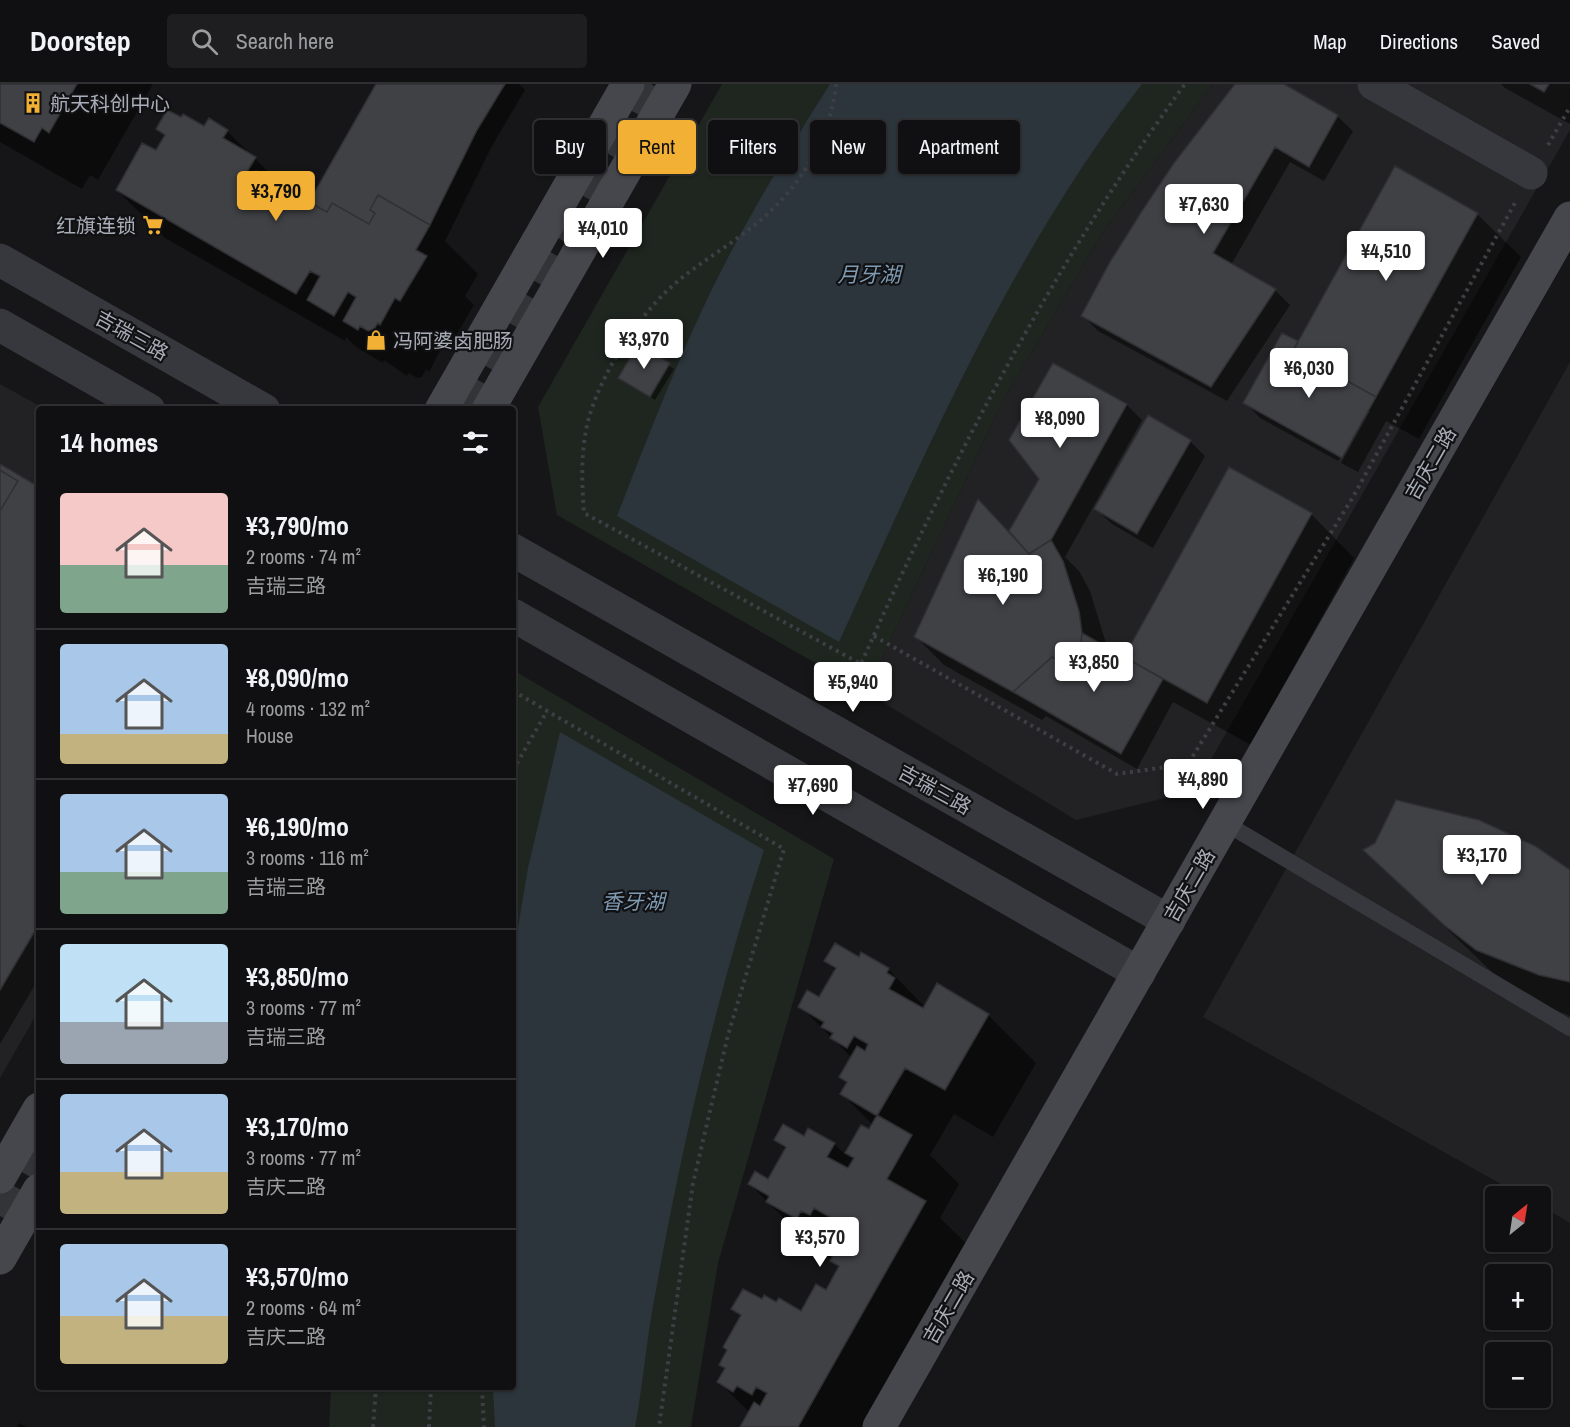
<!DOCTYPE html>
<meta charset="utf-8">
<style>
:root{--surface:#101012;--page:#1e1e20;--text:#f1f3f6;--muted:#9c9d9f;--line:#303032;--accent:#f2b134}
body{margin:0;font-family:"Archivo Narrow","Noto Sans SC",sans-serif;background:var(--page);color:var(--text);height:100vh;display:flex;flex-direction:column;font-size:22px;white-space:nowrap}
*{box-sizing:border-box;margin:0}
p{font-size:20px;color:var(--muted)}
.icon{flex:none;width:33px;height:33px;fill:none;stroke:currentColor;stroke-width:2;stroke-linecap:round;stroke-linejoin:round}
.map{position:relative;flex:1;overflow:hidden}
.panel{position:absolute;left:36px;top:322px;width:480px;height:984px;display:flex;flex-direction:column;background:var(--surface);border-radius:6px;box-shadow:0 2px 4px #0004,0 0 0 2px var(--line)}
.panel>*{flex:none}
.banner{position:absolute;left:534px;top:36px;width:570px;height:54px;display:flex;gap:12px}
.needle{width:39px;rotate:30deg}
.buttons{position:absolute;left:1485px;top:1102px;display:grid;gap:12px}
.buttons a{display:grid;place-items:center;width:66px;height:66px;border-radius:6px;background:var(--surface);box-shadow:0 2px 4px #0004,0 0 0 2px var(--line);font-size:30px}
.price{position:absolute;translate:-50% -51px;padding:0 14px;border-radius:6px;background:#fff;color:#222;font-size:20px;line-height:39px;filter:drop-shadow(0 2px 3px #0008)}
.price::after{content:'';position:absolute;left:50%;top:36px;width:18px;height:14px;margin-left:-9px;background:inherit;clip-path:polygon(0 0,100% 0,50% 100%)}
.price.current{background:var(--accent);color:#111}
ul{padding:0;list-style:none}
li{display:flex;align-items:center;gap:18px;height:150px;padding:0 24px}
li+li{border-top:2px solid var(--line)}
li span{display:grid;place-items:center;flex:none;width:168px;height:120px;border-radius:6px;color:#555}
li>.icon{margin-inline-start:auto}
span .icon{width:72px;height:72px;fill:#fffc;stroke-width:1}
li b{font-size:26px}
h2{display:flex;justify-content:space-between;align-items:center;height:72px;padding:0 24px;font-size:26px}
.chip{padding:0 21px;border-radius:6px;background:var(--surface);box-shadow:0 2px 4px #0004,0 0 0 2px var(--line);font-size:21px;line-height:54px}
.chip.current{background:var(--accent);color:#111}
header{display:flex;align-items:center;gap:36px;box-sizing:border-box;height:84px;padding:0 30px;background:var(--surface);border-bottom:2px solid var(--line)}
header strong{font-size:28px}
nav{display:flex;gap:33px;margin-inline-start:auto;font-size:21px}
.search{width:420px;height:54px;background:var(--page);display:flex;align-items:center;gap:15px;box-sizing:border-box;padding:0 21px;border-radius:6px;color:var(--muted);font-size:22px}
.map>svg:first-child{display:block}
.built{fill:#222225}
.green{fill:#1e261f}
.water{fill:#2c353c}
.shadow{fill:#0007;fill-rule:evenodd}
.building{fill:#404145;stroke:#303034;stroke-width:1.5}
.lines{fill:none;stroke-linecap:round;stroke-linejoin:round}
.secondary-tunnel{stroke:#333438;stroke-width:33;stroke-dasharray:33 16;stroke-linecap:butt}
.path{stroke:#3d3f44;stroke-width:4;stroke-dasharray:3 4.5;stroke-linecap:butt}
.lane{stroke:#37383d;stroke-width:16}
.street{stroke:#37383d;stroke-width:33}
.secondary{stroke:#45474d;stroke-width:33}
.labels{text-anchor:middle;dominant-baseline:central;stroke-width:4.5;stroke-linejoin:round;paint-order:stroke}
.poi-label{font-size:20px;fill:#a8adb8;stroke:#111113;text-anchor:start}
.street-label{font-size:20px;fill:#a8adb8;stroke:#111113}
.water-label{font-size:21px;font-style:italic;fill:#7f9bb3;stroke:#111113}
</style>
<header>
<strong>Doorstep</strong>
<div class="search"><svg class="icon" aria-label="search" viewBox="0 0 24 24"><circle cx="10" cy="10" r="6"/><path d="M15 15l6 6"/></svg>Search here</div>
<nav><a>Map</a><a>Directions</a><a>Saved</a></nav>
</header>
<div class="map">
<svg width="1570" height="1343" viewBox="0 0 1570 1343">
<rect width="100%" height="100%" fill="#161618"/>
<!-- built -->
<path class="built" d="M 1213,0 L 1570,0 L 1570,46 L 1193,707 L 1076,736 L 866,608 L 1002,318 L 1104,146 Z
M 1570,278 L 1570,1139 L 1541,1122 L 1540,1113 L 1524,1113 L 1203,933 Z
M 0,300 L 45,325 L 39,326 L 39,926 L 0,994 Z"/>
<!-- green -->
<path class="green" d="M 722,0 L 1213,0 L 1104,146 L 1002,318 L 866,608 L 557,431 L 538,323 Z
M 513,586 L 834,775 L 718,1179 L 691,1343 L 329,1343 L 331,1304 L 513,1304 Z"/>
<!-- water -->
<path class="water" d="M 830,0 L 1142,0 C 1011,168 927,365 839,558 L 617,432 C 647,356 676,279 712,205 C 747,134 788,67 830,0 Z
M 560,648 L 764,766 C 716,914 681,1064 654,1217 C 646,1259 643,1301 635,1343 L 495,1343 L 493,1304 L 513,1304 L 513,873 L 528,784 Z"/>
<!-- shadow -->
<path class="shadow" d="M 0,0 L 153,0 L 98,96 L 90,91 L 82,105 L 0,58 Z
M 378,0 L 519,0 L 525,6 L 492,62 L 445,157 L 478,190 L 465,212 L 474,221 L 449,264 L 443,261 L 429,288 L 426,285 L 422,293 L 417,294 L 409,289 L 407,292 L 384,276 L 383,279 L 356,263 L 346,253 L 345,257 L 165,154 L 117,106 L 157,68 L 166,53 L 158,45 L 204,44 L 227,47 L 302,121 L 309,120 Z
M 1237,0 L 1281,0 L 1337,32 L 1353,47 L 1324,97 L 1290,78 L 1231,181 L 1275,206 L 1290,221 L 1227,317 L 1098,247 L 1082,231 Z
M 1501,0 L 1570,0 L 1570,40 L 1505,4 Z
M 1477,130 L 1521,173 L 1419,355 L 1386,337 L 1358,388 L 1341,379 L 1370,327 L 1366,327 L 1338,377 L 1260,334 L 1245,318 L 1283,251 L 1299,260 Z
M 638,263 L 674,285 L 655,316 L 620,294 Z
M 1053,281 L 1127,321 L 1142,336 L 1065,473 L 1079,487 L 1090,507 L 1108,566 L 1125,575 L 1311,430 L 1354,474 L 1251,661 L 1173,618 L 1137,685 L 1046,632 L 1042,636 L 944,581 L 915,552 L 979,418 L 1010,449 L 1041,394 Z
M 1190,357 L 1205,372 L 1153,464 L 1112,440 L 1096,425 Z
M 0,382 L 39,405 L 39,894 L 0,960 Z
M 1366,767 L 1570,788 L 1570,932 L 1526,914 L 1493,889 Z
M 859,875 L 888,885 L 925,923 L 988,931 L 1036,979 L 993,1053 L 954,1030 L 930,1071 L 959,1100 L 940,1134 L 973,1166 L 873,1343 L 742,1343 L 750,1329 L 719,1298 L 726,1286 L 721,1281 L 742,1234 L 733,1225 L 762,1218 L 802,1229 L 826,1208 L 839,1185 L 833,1175 L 815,1166 L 750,1100 L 769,1097 L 786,1066 L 776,1056 L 804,1054 L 834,1060 L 846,1071 L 861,1043 L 869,1047 L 873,1041 L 842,1010 L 848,1000 L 841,993 L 852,974 L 800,922 L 820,915 L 836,887 L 826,877 ZM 908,976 L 910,978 L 900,995 L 898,992 Z
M 19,1339 L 27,1343 L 17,1343 Z"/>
<!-- building -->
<path class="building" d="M 0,0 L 77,0 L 49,49 L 42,44 L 34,58 L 0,39 Z
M 376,0 L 505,0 L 477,46 L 430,141 L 378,111 L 370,126 L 375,129 L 369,140 L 332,119 L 327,128 L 309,118 Z
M 1235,0 L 1284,0 L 1338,31 L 1309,83 L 1275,63 L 1213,169 L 1276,205 L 1211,303 L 1081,232 L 1110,178 L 1142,127 L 1174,79 Z
M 1530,0 L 1549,0 L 1544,8 Z
M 167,26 L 181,33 L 183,30 L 204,42 L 209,34 L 228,46 L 223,54 L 256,73 L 245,91 L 252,95 L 256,87 L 274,97 L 270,104 L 281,111 L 271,129 L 277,133 L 288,115 L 300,121 L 303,115 L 327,128 L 332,119 L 369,140 L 375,129 L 370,126 L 378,111 L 430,141 L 416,166 L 427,172 L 400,217 L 395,214 L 380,241 L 378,239 L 374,245 L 368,247 L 360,242 L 358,246 L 343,237 L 356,213 L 348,208 L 334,232 L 307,216 L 320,192 L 310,187 L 296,210 L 116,106 L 142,59 L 156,66 L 165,51 L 156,45 Z
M 1395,82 L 1478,129 L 1376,313 L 1293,267 Z
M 1282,249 L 1298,257 L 1293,267 L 1376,313 L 1342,374 L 1243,319 Z
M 638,260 L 670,279 L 650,313 L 618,294 Z
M 1053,279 L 1127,320 L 1051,456 L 1029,470 L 1009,447 L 1039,395 L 1009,356 Z
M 1148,331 L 1191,356 L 1137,450 L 1094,425 Z
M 0,380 L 39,403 L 39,840 L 0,906 Z
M 1229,383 L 1312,429 L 1207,619 L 1124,573 Z
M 0,386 L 18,397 L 0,427 Z
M 978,415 L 1029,470 L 1051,456 L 1063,477 L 1079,527 L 1082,549 L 1080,568 L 1072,583 L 1052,573 L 1013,608 L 914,553 Z
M 1082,549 L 1163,595 L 1121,670 L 1013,608 L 1052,573 L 1072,583 L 1080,568 Z
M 1396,716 L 1479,736 L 1535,762 L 1570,786 L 1570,898 L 1539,891 L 1476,866 L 1444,841 L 1363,766 L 1375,759 Z
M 835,859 L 859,873 L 861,868 L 889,884 L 887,889 L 895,894 L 889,905 L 923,924 L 937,899 L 989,930 L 945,1006 L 905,984 L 877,1032 L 840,1010 L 847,998 L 839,993 L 857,962 L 865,967 L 868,960 L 854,952 L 847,964 L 830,954 L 833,949 L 821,943 L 824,938 L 798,923 L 807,906 L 819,913 L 836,884 L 824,877 Z
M 877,1031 L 912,1051 L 887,1095 L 926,1117 L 798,1343 L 740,1343 L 754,1318 L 760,1322 L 767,1309 L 756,1303 L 752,1311 L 737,1302 L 733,1308 L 717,1298 L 725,1284 L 719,1281 L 727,1266 L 723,1263 L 741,1231 L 731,1225 L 743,1205 L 762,1215 L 764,1211 L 776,1218 L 779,1214 L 801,1227 L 816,1200 L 826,1206 L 839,1182 L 830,1177 L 844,1152 L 851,1157 L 856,1148 L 814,1124 L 810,1131 L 801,1127 L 797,1135 L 766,1118 L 769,1112 L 748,1100 L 755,1087 L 768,1095 L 786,1063 L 774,1056 L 783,1040 L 804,1052 L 808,1044 L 835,1059 L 827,1073 L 848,1084 L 854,1074 L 845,1069 L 861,1041 L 869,1045 Z"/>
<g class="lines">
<!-- secondary-tunnel -->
<path class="secondary-tunnel" d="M 464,326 L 651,0
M 0,1132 L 39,1064"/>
<!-- path -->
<path class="path" d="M 836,0 C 830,60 794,112 747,147 C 721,167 694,182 670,204 C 634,237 592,303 585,352 C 581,377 582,403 584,429 L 861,580 C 951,377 1054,179 1185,0
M 1548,61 L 1570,23
M 874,552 L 1117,690 L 1188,680 L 1353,413 L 1516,117
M 513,607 L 784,765 L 728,951 L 693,1099 L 659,1343
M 513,686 L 547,627
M 482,1304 L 484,1343
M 373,1343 L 376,1304
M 429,1343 L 431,1304"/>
<!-- lane -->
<path class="lane" d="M 1225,739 L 1570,944"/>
<!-- street -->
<path class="street" d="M 1374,0 L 1531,89
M 0,176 L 264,326
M 0,241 L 149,326
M 513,466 L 1169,837
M 513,531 L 1139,889"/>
<!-- secondary -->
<path class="secondary" d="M 441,326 L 628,0
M 488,326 L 675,0
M 0,1093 L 39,1025
M 0,1174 L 39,1106
M 879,1343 L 1570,134"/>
</g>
<!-- icons -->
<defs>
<g id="building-bare" transform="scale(1.62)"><path d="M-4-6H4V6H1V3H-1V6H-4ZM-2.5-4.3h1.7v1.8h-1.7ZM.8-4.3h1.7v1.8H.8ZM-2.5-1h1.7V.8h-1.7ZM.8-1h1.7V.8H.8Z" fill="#f2b134" stroke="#111113" stroke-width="2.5" paint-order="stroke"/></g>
<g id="supermarket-bare" transform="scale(1.62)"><path d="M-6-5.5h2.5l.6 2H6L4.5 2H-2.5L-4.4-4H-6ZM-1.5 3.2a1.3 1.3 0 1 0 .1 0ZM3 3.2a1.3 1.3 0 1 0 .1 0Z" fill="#f2b134" stroke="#111113" stroke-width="2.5" paint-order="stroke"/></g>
<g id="shop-bare" transform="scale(1.62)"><path d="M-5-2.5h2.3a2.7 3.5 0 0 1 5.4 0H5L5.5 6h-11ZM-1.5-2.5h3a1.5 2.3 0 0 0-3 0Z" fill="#f2b134" stroke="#111113" stroke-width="2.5" paint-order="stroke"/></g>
</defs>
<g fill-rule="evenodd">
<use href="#building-bare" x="33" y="19"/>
<use href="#supermarket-bare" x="153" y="141"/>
<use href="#shop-bare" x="376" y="256"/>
</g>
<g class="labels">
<!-- poi labels -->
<g class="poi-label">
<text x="50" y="19">航天科创中心</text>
<text x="136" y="141" text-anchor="end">红旗连锁</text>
<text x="393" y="256">冯阿婆卤肥肠</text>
</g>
<!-- street labels -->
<g class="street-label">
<text transform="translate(132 251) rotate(29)">吉瑞三路</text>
<text transform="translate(1430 379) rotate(-60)">吉庆二路</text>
<text transform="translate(935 705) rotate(29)">吉瑞三路</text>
<text transform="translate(1189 801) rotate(-60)">吉庆二路</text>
<text transform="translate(948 1223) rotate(-60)">吉庆二路</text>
</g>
<!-- water labels -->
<g class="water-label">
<text x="869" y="190">月牙湖</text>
<text x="633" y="817">香牙湖</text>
</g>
</g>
</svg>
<div class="buttons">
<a><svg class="needle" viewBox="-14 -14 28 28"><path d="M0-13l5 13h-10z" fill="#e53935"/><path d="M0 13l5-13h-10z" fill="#9c9d9f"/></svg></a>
<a>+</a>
<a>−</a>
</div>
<b class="price current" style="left:276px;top:138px">¥3,790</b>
<b class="price" style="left:1204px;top:151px">¥7,630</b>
<b class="price" style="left:603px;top:175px">¥4,010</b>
<b class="price" style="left:1386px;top:198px">¥4,510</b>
<b class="price" style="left:644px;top:286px">¥3,970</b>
<b class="price" style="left:1309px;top:315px">¥6,030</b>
<b class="price" style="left:1060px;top:365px">¥8,090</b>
<b class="price" style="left:1003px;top:522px">¥6,190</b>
<b class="price" style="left:1094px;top:609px">¥3,850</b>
<b class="price" style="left:853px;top:629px">¥5,940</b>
<b class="price" style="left:1203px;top:726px">¥4,890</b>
<b class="price" style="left:813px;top:732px">¥7,690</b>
<b class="price" style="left:1482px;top:802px">¥3,170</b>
<b class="price" style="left:820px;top:1184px">¥3,570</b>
<div class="banner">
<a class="chip">Buy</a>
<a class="chip current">Rent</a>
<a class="chip">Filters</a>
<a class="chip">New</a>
<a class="chip">Apartment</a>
</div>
<section class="panel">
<h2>14 homes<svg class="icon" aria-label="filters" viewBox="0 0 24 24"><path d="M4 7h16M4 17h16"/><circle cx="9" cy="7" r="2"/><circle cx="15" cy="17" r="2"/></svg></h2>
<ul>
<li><span style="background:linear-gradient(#f6c9c9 60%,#7fa58c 0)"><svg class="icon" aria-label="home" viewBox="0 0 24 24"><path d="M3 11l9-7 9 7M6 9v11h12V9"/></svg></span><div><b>¥3,790/mo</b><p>2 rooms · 74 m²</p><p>吉瑞三路</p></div></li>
<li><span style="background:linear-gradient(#a9c7e8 75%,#c2b280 0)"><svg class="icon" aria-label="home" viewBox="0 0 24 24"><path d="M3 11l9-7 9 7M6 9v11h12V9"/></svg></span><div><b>¥8,090/mo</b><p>4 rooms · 132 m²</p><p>House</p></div></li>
<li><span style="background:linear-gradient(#a9c7e8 65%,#7fa58c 0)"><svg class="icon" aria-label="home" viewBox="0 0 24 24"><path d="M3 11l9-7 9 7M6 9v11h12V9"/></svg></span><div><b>¥6,190/mo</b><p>3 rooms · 116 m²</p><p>吉瑞三路</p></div></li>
<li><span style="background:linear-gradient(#bfe0f5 65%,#9aa5b1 0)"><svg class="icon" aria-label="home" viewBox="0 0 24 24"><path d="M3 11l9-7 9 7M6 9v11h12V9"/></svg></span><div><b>¥3,850/mo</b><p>3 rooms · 77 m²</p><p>吉瑞三路</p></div></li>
<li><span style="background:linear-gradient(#a9c7e8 65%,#c2b280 0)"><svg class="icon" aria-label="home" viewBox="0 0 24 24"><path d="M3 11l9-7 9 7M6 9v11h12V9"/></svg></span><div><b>¥3,170/mo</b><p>3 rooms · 77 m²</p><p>吉庆二路</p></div></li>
<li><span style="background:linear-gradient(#a9c7e8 60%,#c2b280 0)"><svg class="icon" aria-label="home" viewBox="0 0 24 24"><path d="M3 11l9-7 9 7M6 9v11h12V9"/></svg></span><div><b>¥3,570/mo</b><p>2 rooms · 64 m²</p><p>吉庆二路</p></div></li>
</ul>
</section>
</div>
